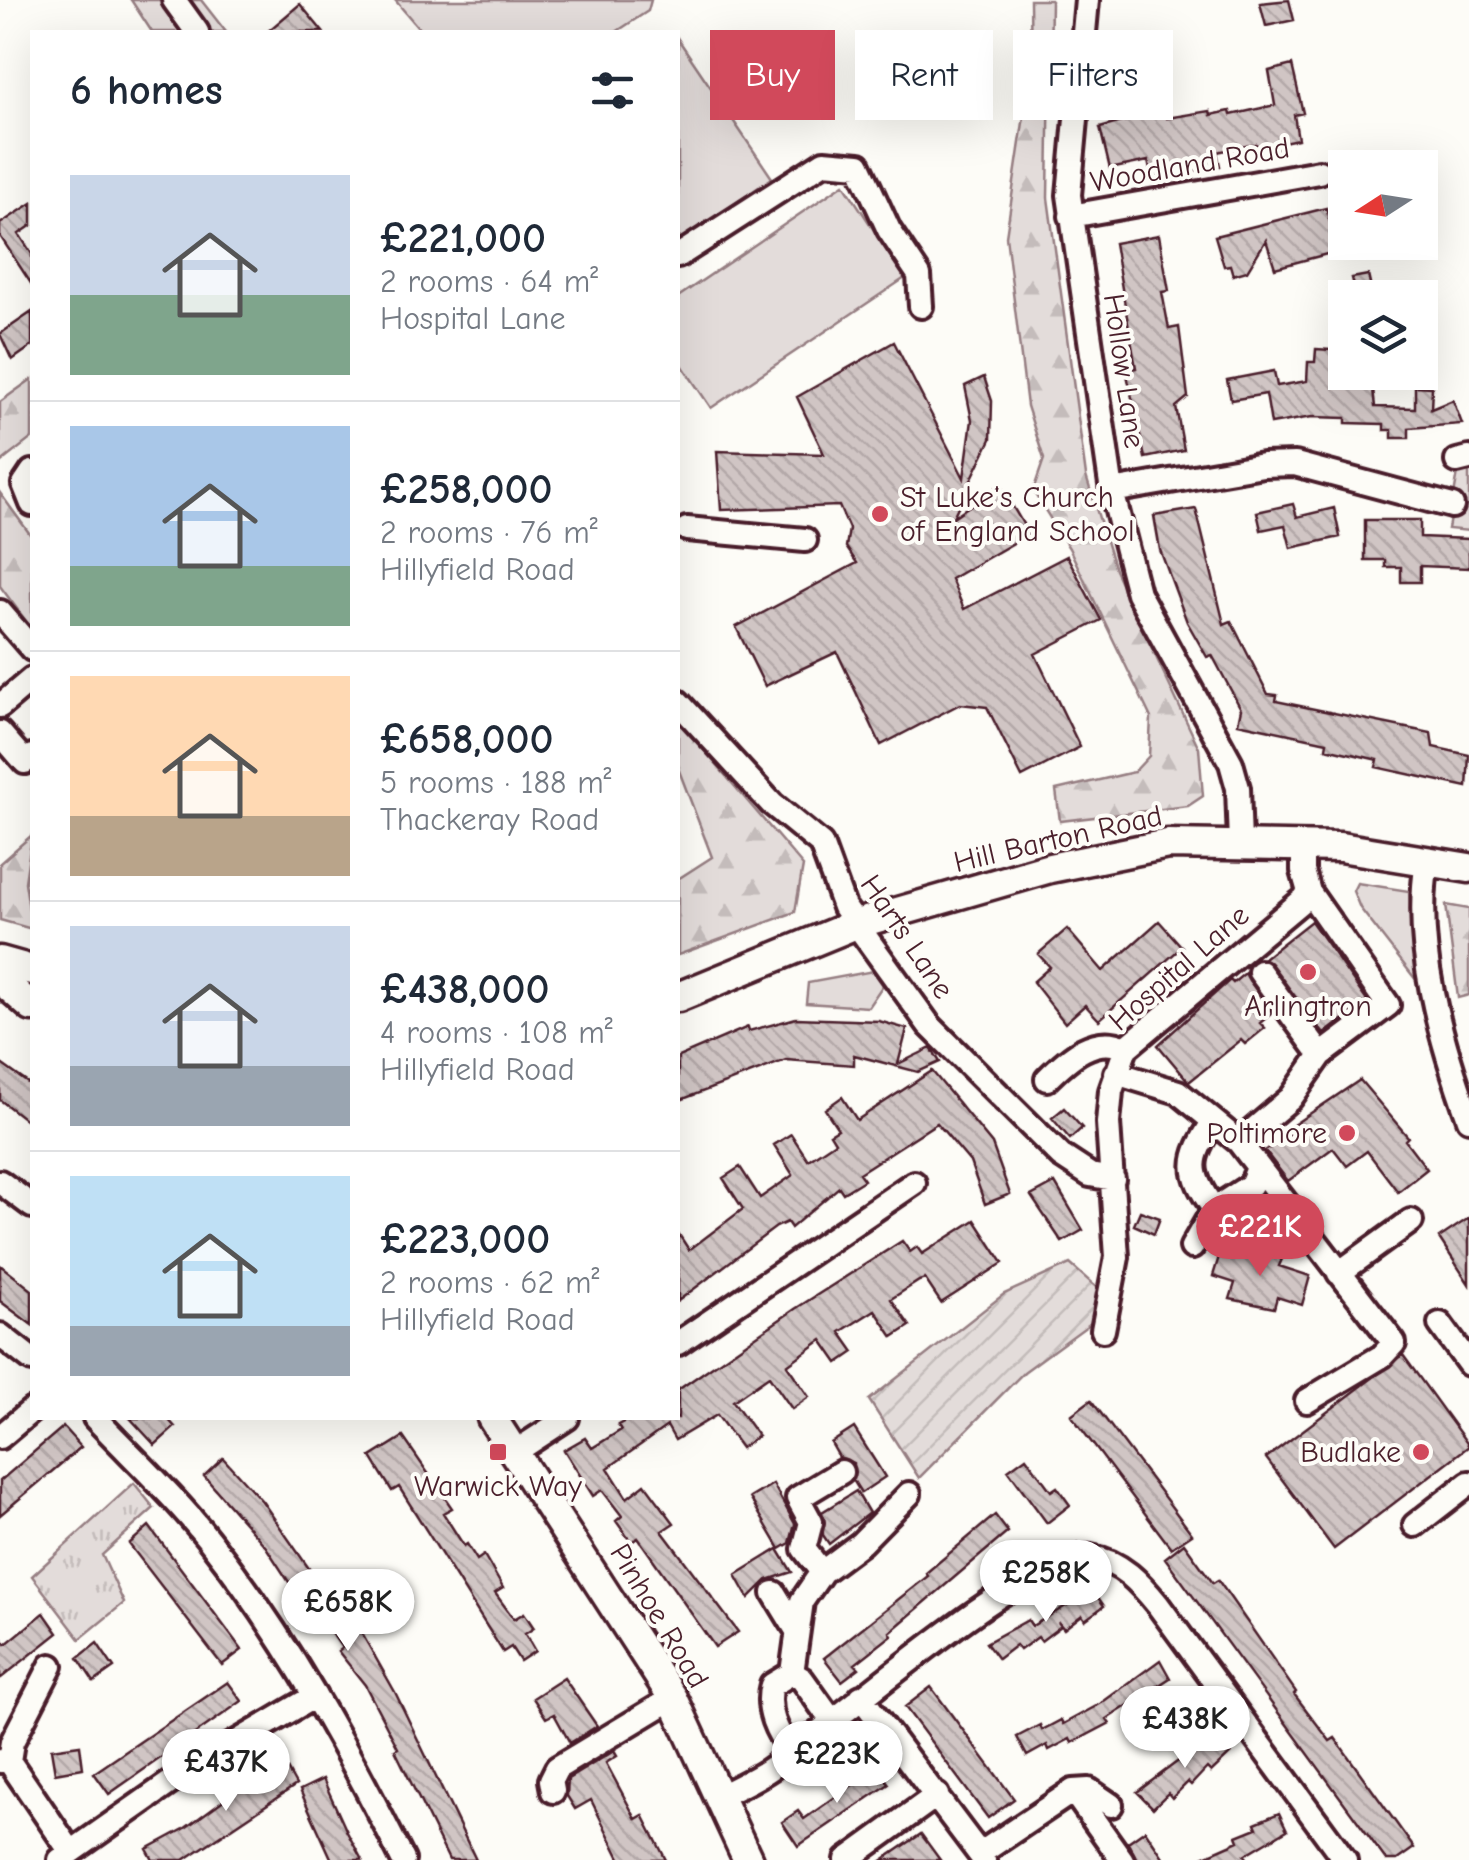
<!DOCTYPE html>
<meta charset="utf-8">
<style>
:root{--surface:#fff;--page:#f6f6f7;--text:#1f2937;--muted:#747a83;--line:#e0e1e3;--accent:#d1495b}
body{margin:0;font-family:"Comic Neue",sans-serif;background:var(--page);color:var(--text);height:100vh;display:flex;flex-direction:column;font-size:38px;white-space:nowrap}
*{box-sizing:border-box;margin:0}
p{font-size:32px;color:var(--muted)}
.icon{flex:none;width:55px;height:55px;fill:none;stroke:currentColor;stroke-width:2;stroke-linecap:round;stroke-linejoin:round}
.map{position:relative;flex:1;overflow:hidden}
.panel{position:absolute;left:30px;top:30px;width:650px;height:1390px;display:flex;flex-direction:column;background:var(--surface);border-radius:0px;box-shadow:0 10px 40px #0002}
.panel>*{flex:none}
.hud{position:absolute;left:710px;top:30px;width:608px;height:90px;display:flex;gap:20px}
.needle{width:65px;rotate:258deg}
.buttons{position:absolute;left:1328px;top:150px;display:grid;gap:20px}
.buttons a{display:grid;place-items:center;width:110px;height:110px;border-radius:0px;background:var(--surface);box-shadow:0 10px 40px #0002;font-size:50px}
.price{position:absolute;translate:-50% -85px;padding:0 22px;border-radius:35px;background:#fff;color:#222;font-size:32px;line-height:65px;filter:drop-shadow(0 2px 5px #0008)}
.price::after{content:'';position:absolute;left:50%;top:60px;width:30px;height:22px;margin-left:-15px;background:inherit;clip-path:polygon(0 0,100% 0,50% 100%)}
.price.on{background:var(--accent);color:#fff}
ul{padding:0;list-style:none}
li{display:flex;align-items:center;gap:30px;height:250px;padding:0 40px}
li+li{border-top:2px solid var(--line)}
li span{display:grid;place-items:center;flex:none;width:280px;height:200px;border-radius:0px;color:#555}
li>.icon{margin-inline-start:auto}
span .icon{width:120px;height:120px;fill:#fffc;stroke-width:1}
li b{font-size:42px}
h2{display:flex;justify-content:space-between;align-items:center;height:120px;padding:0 40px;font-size:42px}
.pill{padding:0 35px;border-radius:0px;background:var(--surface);box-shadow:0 10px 40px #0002;font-size:35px;line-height:90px}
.pill.on{background:var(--accent);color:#fff}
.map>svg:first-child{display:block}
.grass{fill:#e3dcda;stroke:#967e82;stroke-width:2.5}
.forest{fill:url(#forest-firs);stroke:#967e82;stroke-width:2.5}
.park{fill:url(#park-tufts);stroke:#967e82;stroke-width:2.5}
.garden{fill:url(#garden-furrows);stroke:#967e82;stroke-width:2.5}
.building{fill:url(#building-back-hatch);stroke:#4a1f2b;stroke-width:2.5}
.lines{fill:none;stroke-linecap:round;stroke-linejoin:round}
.minor-casing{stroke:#4a1f2b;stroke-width:30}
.major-casing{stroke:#4a1f2b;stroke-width:35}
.minor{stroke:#fdfcf7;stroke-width:22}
.major{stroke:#fdfcf7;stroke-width:28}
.poi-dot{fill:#d1495b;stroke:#fdfcf7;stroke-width:4}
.labels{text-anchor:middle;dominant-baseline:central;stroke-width:8;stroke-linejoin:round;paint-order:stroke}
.street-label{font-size:30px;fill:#4a1f2b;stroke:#fdfcf7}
.poi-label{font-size:30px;fill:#4a1f2b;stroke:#fdfcf7}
</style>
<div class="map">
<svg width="1469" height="1860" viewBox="0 0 1469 1860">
<defs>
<pattern id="forest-firs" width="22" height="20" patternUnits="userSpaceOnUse" patternTransform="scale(2.5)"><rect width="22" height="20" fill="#e3dcda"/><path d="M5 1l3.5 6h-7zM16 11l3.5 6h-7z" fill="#c4bcbb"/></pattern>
<pattern id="park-tufts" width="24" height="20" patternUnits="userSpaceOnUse" patternTransform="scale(2.5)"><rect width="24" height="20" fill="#e3dcda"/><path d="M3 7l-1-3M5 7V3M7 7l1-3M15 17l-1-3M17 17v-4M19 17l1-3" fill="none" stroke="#c4bcbb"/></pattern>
<pattern id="garden-furrows" width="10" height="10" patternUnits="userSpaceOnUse" patternTransform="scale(2.5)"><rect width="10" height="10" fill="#e3dcda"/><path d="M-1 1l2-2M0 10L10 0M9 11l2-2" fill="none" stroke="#c4bcbb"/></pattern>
<pattern id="building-back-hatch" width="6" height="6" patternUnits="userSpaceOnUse" patternTransform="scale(2.5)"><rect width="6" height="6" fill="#d0c5c4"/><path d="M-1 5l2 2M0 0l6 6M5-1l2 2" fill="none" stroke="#b4a9a9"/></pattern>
</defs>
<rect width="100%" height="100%" fill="#fdfcf7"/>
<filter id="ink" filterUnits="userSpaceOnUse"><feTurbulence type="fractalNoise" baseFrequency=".01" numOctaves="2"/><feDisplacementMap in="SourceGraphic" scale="20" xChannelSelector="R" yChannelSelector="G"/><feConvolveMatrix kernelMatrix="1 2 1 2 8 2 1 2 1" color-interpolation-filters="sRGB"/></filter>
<g filter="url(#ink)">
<!-- grass -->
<path class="grass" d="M 395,0 L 651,0 L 648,11 L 616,32 L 422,32 Z
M 678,39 L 772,178 L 678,242 Z
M 844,184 L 905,278 L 711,408 L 678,359 L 678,297 Z
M 1469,470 L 1469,531 L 1448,529 L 1458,473 Z
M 1357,883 L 1409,891 L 1416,980 L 1360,908 L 1353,891 Z
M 873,971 L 883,985 L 868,1007 L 806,1003 L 808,983 Z"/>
<!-- forest -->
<path class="forest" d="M 131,0 L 201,0 L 226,32 L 152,32 Z
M 1030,0 L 1051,0 L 1048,198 L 1086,476 L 1115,570 L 1199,748 L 1203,796 L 1188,806 L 1060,821 L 1056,790 L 1134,772 L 1149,756 L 1151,718 L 1069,548 L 1033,491 L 1044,459 L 1027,406 L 1006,236 L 1031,69 Z
M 32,379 L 32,438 L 0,463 L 0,402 Z
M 0,493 L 32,537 L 32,629 L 0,586 Z
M 678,720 L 803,866 L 795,912 L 678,955 L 678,879 L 712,857 L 678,768 Z
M 32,835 L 25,882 L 32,929 L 0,920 L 0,863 Z
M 1446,905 L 1469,909 L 1469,995 L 1458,998 Z"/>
<!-- park -->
<path class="park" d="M 134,1483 L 154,1508 L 102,1555 L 124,1603 L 80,1639 L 32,1576 Z"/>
<!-- garden -->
<path class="garden" d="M 1070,1264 L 1104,1294 L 1091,1323 L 1024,1372 L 919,1478 L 869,1400 L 1004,1294 Z"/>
<!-- building -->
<path class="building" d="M 1289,0 L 1294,20 L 1266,26 L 1260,3 Z
M 300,4 L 323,32 L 267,32 Z
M 1292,65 L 1303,113 L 1294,115 L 1298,139 L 1278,143 L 1279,151 L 1258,155 L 1256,144 L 1217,152 L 1220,166 L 1152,179 L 1148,161 L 1110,169 L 1100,128 L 1165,110 L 1167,118 L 1210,111 L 1211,115 L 1230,111 L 1231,115 L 1275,105 L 1269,71 Z
M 32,203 L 32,225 L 19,234 L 32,254 L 32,285 L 0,236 L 0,224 Z
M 1326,208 L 1338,251 L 1275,268 L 1266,240 L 1247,271 L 1233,275 L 1230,265 L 1224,266 L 1215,236 Z
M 1159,235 L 1169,291 L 1162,292 L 1169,329 L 1179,327 L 1188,397 L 1176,407 L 1184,450 L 1145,458 L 1126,370 L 1136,368 L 1114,243 Z
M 1368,275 L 1373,298 L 1357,298 L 1352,278 Z
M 32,312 L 32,346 L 12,360 L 0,334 Z
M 894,342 L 964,478 L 972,420 L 965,386 L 984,377 L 992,401 L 991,439 L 953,517 L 1000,485 L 1029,534 L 951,579 L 964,609 L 1067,556 L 1101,620 L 1035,654 L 1080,747 L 1022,777 L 987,707 L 960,704 L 881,745 L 837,652 L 765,686 L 736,627 L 857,563 L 846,547 L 849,529 L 839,506 L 721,510 L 717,451 L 824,454 L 797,397 Z
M 1316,349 L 1345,351 L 1345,372 L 1371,372 L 1375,407 L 1415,408 L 1415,386 L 1432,387 L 1431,409 L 1453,400 L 1462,424 L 1409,428 L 1409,438 L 1392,438 L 1392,430 L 1384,430 L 1384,424 L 1346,423 L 1346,418 L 1312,417 L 1271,424 L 1266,394 L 1231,400 L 1227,380 L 1274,371 L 1277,386 L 1307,381 L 1308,362 L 1315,362 Z
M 1293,504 L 1297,517 L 1334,508 L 1340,537 L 1291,548 L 1285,525 L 1261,530 L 1257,512 Z
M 1196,509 L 1224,624 L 1231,621 L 1268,694 L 1277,695 L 1276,701 L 1431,733 L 1433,747 L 1469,755 L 1467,787 L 1376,767 L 1378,760 L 1326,748 L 1327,742 L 1238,723 L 1241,709 L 1212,655 L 1207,657 L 1187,622 L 1160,550 L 1154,516 Z
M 1365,520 L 1420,520 L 1420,537 L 1469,539 L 1469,568 L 1420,566 L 1420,582 L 1401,582 L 1401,567 L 1385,567 L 1385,560 L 1365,560 Z
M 1159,921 L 1182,947 L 1099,1020 L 1085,1005 L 1065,1023 L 1033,982 L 1050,967 L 1038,954 L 1067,929 L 1103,971 Z
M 1311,921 L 1367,1001 L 1324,1034 L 1264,958 Z
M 1245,973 L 1272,1013 L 1260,1023 L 1265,1028 L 1245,1044 L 1241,1040 L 1189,1082 L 1158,1045 L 1230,980 L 1233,983 Z
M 796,1018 L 879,1021 L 907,1029 L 898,1064 L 931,1048 L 940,1062 L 918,1072 L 854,1055 L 854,1065 L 786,1060 L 678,1101 L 678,1057 L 748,1027 L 749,1031 Z
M 0,1063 L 32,1086 L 32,1125 L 0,1100 Z
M 932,1071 L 992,1144 L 1010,1194 L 985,1204 L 970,1162 L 937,1123 L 859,1173 L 864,1180 L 843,1193 L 839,1187 L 791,1228 L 787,1222 L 776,1227 L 678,1301 L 678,1233 L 689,1250 L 743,1209 L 723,1178 L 740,1167 L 760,1198 L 793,1175 L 774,1145 L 791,1134 L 808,1160 L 835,1142 L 830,1134 L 838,1129 L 825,1109 L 842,1097 L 857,1120 Z
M 1360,1080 L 1408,1137 L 1405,1140 L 1427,1169 L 1398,1192 L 1367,1151 L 1347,1166 L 1333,1148 L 1288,1181 L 1265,1151 L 1296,1129 L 1293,1125 Z
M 1064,1108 L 1082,1128 L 1070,1139 L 1052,1118 Z
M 1055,1183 L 1083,1230 L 1062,1242 L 1031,1196 Z
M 1140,1211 L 1160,1218 L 1154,1234 L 1134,1225 Z
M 1469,1218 L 1469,1284 L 1439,1238 Z
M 975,1220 L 1003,1263 L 941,1303 L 925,1279 L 919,1281 L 891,1299 L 910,1326 L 893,1337 L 875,1310 L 840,1332 L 854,1352 L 838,1363 L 822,1340 L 787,1365 L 809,1397 L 792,1409 L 769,1376 L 733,1401 L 758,1436 L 741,1448 L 717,1415 L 675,1440 L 667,1426 L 608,1468 L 627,1498 L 645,1484 L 674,1523 L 662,1531 L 738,1632 L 715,1647 L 638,1538 L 631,1542 L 616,1521 L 622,1516 L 602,1490 L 593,1496 L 564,1450 L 585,1438 L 592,1448 L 621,1430 L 618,1425 L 631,1418 L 678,1418 L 678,1390 L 795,1309 L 902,1241 L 910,1252 L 917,1247 L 922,1254 Z
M 1222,1247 L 1255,1258 L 1257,1251 L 1282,1259 L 1279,1266 L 1310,1276 L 1302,1305 L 1277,1297 L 1274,1308 L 1230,1299 L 1235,1283 L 1213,1276 Z
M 0,1265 L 32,1290 L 32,1325 L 0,1301 Z
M 1403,1355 L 1469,1446 L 1334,1549 L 1266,1458 Z
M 1091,1400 L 1192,1534 L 1171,1548 L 1071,1415 Z
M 130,1418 L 167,1418 L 175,1427 L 155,1445 Z
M 63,1427 L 81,1447 L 0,1515 L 0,1481 Z
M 854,1428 L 885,1477 L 861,1493 L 853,1480 L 853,1463 L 839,1457 L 831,1443 Z
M 403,1437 L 452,1508 L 443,1513 L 464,1546 L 467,1544 L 477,1560 L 484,1555 L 503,1588 L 495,1593 L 514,1619 L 524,1613 L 534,1628 L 525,1634 L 535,1651 L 520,1661 L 511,1647 L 503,1652 L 399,1487 L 392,1491 L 371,1457 Z
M 1026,1457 L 1051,1491 L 1057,1487 L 1070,1505 L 1047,1523 L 1008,1470 Z
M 223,1458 L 262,1501 L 326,1593 L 332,1589 L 357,1625 L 395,1692 L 476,1860 L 449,1860 L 395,1750 L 398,1748 L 365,1685 L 338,1651 L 342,1648 L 303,1592 L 298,1596 L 266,1547 L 204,1476 Z
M 773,1484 L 795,1524 L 790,1543 L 780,1549 L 750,1498 Z
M 856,1491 L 869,1513 L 829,1544 L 823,1535 L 822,1512 Z
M 995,1515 L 1008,1532 L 890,1632 L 892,1635 L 855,1664 L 859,1668 L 842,1681 L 824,1658 L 928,1576 L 926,1573 Z
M 149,1526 L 242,1650 L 222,1665 L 129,1544 Z
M 1184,1543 L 1213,1583 L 1218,1580 L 1296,1692 L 1294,1694 L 1330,1741 L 1335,1738 L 1414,1848 L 1397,1860 L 1386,1860 L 1165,1558 Z
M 778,1549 L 792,1572 L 767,1580 L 749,1598 L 736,1575 Z
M 1093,1590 L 1104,1606 L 1085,1620 L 1082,1615 L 1064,1629 L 1058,1622 L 1061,1626 L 1041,1641 L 1038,1637 L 1020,1650 L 1016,1645 L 998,1659 L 986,1643 L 1028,1620 L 1032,1626 Z
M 44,1613 L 58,1633 L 0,1679 L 0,1636 L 6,1644 Z
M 97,1643 L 114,1668 L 94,1682 L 78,1658 Z
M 1160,1660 L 1170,1678 L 1107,1719 L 1110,1723 L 1072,1743 L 1070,1739 L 1049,1750 L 1047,1745 L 1027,1756 L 1017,1737 L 1040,1725 L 1042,1730 L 1061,1720 L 1063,1724 L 1100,1704 Z
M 564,1678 L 597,1726 L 570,1743 L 554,1714 L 546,1718 L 533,1698 Z
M 228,1682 L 242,1701 L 109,1794 L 94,1773 Z
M 931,1687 L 1014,1799 L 988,1818 L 905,1707 Z
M 1213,1735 L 1231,1753 L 1211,1772 L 1207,1768 L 1191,1785 L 1188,1782 L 1172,1798 L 1168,1793 L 1153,1808 L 1137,1792 Z
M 80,1745 L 83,1768 L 55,1773 L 51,1749 Z
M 614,1751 L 617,1756 L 606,1763 L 636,1819 L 643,1815 L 666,1860 L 621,1860 L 591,1800 L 575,1809 L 567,1796 L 568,1779 Z
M 281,1758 L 296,1785 L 184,1860 L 153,1860 L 147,1849 L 184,1829 Z
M 873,1762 L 889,1784 L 798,1846 L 782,1822 L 798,1811 L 804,1819 L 858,1781 L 855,1775 Z
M 323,1779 L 347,1832 L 362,1860 L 332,1860 L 300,1790 Z
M 1279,1813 L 1287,1830 L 1245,1855 L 1248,1860 L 1196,1860 L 1239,1841 L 1237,1836 L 1257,1828 L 1255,1823 Z
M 1145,1830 L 1165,1860 L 1137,1860 L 1128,1842 Z
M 921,1834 L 940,1860 L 883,1860 Z"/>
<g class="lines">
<!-- minor casing -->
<g class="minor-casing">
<path id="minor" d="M 174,0 L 197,32
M 1087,0 L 1069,195 L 1112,491 L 1138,593 L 1231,763 L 1238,788 L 1240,843
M 1071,216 L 1319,172
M 678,256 L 824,162 L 859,165 L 889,230 L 919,275 L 921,306
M 1457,461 L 1469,458
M 32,472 L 24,484 L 32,504
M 1112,491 L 1263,465 L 1295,464 L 1452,506
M 687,529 L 805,540
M 0,612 L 32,649
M 678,702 L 772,804 L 821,844 L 844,907 L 929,1025 L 1061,1156 L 1090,1175 L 1113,1179
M 0,706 L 32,679
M 0,733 L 25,762 L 32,756
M 1427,861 C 1413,945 1440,1039 1469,1119
M 1309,892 L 1388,1005 L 1321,1055
M 1116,1073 L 1178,1092 L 1239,1142 L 1394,1343 L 1382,1356 L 1307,1401
M 1047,1079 C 1068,1058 1095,1033 1126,1048
M 1213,1122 C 1189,1160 1187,1171 1214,1209
M 1239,1142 L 1291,1098 L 1321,1055 L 1260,972
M 0,1182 L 32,1206
M 1192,1247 L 1214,1209 L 1251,1185 L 1258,1168
M 1339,1273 L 1411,1221
M 1440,1324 L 1469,1364
M 1103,1330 L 1117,1257 L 1108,1123 L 1111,1091 L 1126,1048 L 1304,899 L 1309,892 L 1303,871 L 1303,844
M 0,1335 L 32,1360
M 678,1343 L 914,1183
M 95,1418 C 133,1458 175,1497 209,1540 C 287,1639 347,1748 403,1860
M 0,1437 L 32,1410
M 515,1452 L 567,1418
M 1415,1525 L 1469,1483
M 822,1572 L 804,1549 L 811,1522 L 798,1498 L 841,1472
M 774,1593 L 796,1629
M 861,1697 L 984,1860
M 832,1721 L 802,1679 L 792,1673 L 802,1601 L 822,1572 L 861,1543 L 909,1494
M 792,1753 C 777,1733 765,1710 772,1685 L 792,1673
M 0,1761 L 9,1761 L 71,1852
M 9,1761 L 12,1742 L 51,1666
M 553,1791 L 551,1780 L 557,1768 L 673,1698
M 1073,1791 L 1122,1860
M 720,1796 C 736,1788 753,1780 767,1771 C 830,1730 1027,1550 1091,1557 C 1121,1561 1141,1584 1158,1605 L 1345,1860
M 981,1853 L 1073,1791 L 1089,1790 L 1111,1805
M 60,1860 L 184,1773 L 315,1696
M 847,1860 L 937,1795"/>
</g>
<!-- major casing -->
<g class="major-casing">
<path id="major" d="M 0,961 L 32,970
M 0,979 L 32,1007
M 678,997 L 856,924 L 1050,868 L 1168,844 L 1340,847 L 1469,868
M 492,1418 L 673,1698 L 748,1860"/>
</g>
<!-- minor -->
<use href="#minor" class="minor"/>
<!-- major -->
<use href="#major" class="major"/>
</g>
</g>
<!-- markers -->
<g class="poi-dot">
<circle cx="880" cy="514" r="10"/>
<circle cx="1308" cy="972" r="10"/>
<circle cx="1347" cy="1133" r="10"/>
<rect x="488" y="1442" width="20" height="20" rx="5"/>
<circle cx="1421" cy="1452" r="10"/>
</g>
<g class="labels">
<!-- street labels -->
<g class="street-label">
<text transform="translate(1190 165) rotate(-10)">Woodland Road</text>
<text transform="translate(1124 371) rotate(82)">Hollow Lane</text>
<text transform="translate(1058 839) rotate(-13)">Hill Barton Road</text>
<text transform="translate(907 937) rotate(56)">Harts Lane</text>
<text transform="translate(1179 968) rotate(-41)">Hospital Lane</text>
<text transform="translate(659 1616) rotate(59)">Pinhoe Road</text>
</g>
<!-- poi labels -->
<g class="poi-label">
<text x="900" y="497" text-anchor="start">St Luke's Church<tspan x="900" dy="34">of England School</tspan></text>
<text x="1308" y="1006">Arlingtron</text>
<text x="1327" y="1133" text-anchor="end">Poltimore</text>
<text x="1401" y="1452" text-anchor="end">Budlake</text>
<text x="498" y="1486">Warwick Way</text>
</g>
</g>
</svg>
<div class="buttons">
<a><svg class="needle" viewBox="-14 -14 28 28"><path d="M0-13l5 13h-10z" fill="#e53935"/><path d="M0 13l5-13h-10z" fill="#747a83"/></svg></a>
<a><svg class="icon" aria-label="layers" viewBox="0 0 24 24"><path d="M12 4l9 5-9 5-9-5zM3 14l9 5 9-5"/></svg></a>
</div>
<b class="price on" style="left:1260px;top:1279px">£221K</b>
<b class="price" style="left:1046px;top:1625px">£258K</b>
<b class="price" style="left:348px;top:1654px">£658K</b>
<b class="price" style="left:1185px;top:1771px">£438K</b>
<b class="price" style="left:837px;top:1806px">£223K</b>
<b class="price" style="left:226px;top:1814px">£437K</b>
<div class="hud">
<a class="pill on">Buy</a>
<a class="pill">Rent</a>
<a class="pill">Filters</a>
</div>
<section class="panel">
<h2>6 homes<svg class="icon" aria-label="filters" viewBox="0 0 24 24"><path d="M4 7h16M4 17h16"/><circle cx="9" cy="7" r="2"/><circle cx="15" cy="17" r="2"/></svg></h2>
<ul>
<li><span style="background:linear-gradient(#c9d6e8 60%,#7fa58c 0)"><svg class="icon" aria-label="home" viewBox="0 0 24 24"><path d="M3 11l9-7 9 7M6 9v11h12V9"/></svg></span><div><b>£221,000</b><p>2 rooms · 64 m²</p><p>Hospital Lane</p></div></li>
<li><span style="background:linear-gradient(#a9c7e8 70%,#7fa58c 0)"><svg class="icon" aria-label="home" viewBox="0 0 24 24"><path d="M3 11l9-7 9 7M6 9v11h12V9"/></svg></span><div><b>£258,000</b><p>2 rooms · 76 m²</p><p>Hillyfield Road</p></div></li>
<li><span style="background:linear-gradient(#ffd9b3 70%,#b9a48a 0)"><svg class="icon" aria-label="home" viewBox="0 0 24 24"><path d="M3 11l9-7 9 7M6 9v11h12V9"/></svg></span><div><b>£658,000</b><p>5 rooms · 188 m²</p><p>Thackeray Road</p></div></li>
<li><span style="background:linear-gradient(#c9d6e8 70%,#9aa5b1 0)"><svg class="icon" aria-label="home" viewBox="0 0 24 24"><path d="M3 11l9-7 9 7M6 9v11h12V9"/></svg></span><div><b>£438,000</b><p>4 rooms · 108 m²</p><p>Hillyfield Road</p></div></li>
<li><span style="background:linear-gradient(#bfe0f5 75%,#9aa5b1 0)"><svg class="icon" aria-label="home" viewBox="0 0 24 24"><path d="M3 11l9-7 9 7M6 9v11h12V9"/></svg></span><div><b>£223,000</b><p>2 rooms · 62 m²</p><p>Hillyfield Road</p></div></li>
</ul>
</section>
</div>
